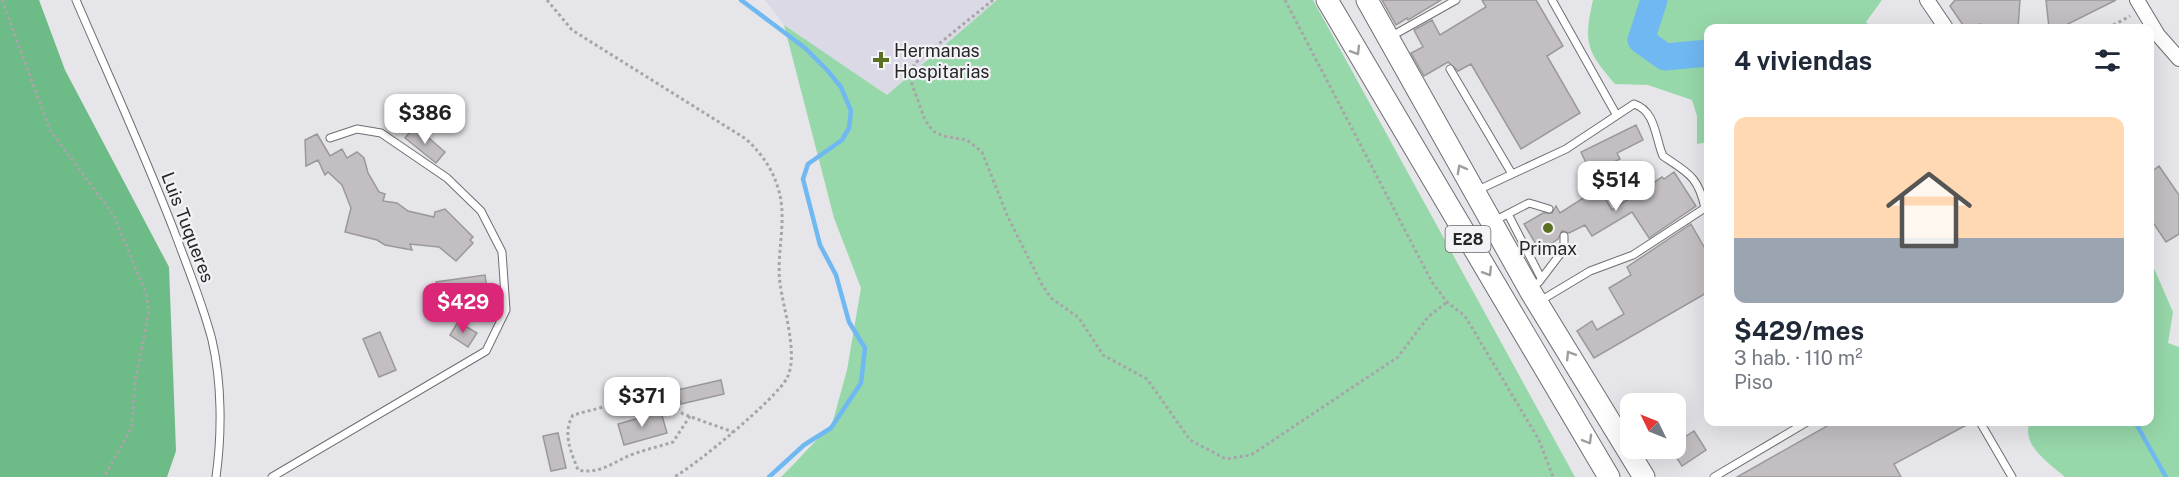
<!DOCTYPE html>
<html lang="es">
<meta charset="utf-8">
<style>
:root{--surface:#fff;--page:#f2f2f3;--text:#1f2937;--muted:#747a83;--line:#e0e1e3;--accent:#db2777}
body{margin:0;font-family:"Public Sans",sans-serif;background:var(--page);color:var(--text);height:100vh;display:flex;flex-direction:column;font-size:22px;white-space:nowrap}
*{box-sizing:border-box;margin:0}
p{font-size:20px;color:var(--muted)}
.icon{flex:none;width:33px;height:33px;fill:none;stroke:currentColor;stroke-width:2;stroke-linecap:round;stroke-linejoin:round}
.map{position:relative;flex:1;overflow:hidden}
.drawer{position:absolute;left:1704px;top:24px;width:450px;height:402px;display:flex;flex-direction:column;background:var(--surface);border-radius:12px;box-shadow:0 6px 24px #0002}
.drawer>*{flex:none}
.needle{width:39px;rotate:313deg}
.tools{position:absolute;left:1620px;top:393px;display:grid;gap:12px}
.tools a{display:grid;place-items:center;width:66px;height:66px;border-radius:12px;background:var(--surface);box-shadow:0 6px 24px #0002;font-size:30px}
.price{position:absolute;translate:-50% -51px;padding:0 14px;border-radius:12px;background:#fff;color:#222;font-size:20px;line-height:39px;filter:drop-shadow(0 2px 3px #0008)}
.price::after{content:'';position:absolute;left:50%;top:36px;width:18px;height:14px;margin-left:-9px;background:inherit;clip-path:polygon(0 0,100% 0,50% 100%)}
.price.current{background:var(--accent);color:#fff}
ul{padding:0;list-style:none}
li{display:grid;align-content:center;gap:12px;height:318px;padding:0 30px}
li+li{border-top:2px solid var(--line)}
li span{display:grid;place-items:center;height:186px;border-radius:12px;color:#555}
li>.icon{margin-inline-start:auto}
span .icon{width:108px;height:108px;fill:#fffc;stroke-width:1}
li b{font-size:26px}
h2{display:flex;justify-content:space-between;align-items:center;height:72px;padding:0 30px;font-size:26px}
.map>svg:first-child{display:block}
.built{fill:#dbd9e5}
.green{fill:#97d8aa}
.forest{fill:#6dbb86}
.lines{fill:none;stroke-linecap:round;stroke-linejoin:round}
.stream{stroke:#6fb8f1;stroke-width:4.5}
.river{stroke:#6fb8f1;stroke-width:27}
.building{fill:#c2bec2;stroke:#9b989b;stroke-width:1.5}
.lane-casing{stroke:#6f6e72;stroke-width:9}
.street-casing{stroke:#6f6e72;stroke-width:16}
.primary-casing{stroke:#6f6e72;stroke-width:23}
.path{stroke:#a6a6a9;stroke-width:3;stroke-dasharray:3 3;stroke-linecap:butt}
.lane{stroke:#fff;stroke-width:7}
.street{stroke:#fff;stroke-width:14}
.primary{stroke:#fff;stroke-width:21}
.oneway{stroke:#9e9e9e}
.poi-dot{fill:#5b7122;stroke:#f3f2f7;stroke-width:2}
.labels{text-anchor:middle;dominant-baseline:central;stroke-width:4.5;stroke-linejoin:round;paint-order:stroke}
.shield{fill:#f3f2f7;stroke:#646466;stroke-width:1.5}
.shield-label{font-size:16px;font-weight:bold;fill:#272728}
.poi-label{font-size:18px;fill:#272728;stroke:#f3f2f7;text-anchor:start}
.street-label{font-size:18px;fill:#272728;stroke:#f3f2f7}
</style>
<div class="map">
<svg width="2179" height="477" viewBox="0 0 2179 477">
<rect width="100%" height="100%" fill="#e6e5ea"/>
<!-- built -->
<path class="built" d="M 765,0 L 997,0 L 887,95 L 784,25 Z"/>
<!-- green -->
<path class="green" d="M 997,0 L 1313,0 L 1575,477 L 781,477 C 798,461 813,441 831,428 L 847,370 L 861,288 L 834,218 L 784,25 L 887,95 Z
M 1593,0 L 1882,0 L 1866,22 L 1872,28 L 1708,28 L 1708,142 L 1697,144 L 1697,116 L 1692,100 L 1648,85 L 1615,84 C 1587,51 1583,44 1593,0 Z
M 2150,259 L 2173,312 L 2168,343 L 2179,347 L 2179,477 L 2065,477 C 2050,464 2020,445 2030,422 L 2150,422 Z"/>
<!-- forest -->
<path class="forest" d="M 0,0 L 39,0 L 65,70 L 169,267 L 176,451 L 167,477 L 0,477 Z"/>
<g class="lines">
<!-- stream -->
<path class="stream" d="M 741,0 L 805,48 L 827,70 L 841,87 L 851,111 L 849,128 L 842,140 L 808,164 L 803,179 L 820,245 L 836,275 L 849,322 L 865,348 L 861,383 L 831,428 L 804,445 L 769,477
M 2135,422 L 2166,477"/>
<!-- river -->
<path class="river" d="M 1654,0 L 1641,40 L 1665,57 L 1708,53"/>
</g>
<!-- building -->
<path class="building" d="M 1382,0 L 1441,0 L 1408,20 L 1407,18 L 1396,25 Z
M 1482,0 L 1536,0 L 1563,46 L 1547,56 L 1580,113 L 1521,149 L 1471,64 L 1458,71 L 1448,62 L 1424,76 L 1411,53 L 1423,47 L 1414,30 L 1432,20 L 1440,35 L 1486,7 Z
M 1955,0 L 2020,0 L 2018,28 L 1992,28 L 1980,24 L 1978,28 L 1965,28 L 1950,6 Z
M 2046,0 L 2116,0 L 2060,28 L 2049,28 Z
M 1636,125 L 1643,140 L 1617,153 L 1620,159 L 1591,173 L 1581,152 Z
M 415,126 L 445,152 L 436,163 L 405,138 Z
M 317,134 L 330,156 L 342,149 L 347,158 L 357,152 L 364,158 L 368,173 L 379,192 L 385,194 L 383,201 L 397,203 L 408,211 L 434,217 L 435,212 L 445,209 L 473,237 L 470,240 L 473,243 L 456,261 L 439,247 L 410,244 L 412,250 L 385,245 L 377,240 L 345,232 L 351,208 L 342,185 L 328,172 L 325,175 L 318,160 L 306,166 L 305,140 Z
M 2159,166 L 2179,195 L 2179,234 L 2166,242 L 2150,218 L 2150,173 Z
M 1674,172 L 1696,206 L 1649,238 L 1632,212 L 1592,236 L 1585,225 L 1569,233 L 1562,231 L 1558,239 L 1540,251 L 1524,224 L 1543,213 L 1552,213 L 1556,206 L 1560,213 L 1599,188 L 1612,210 L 1662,177 L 1664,179 Z
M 1691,224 L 1708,254 L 1708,292 L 1594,358 L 1577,331 L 1592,321 L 1597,330 L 1624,314 L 1609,288 L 1631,275 L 1627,267 Z
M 485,275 L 489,303 L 440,310 L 436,282 Z
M 458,322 L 477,333 L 468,347 L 450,335 Z
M 380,332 L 396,370 L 379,377 L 363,339 Z
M 721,380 L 724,394 L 681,404 L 677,390 Z
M 661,412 L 667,433 L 624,445 L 618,424 Z
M 1834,422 L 1972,422 L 1894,464 L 1901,477 L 1737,477 Z
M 1694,431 L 1706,450 L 1682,466 L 1670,448 L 1676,448 L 1676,443 Z
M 558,433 L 566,468 L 551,471 L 543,436 Z"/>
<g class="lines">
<!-- lane casing -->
<g class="lane-casing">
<path id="lane" d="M 76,0 C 110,79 146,157 176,236 C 189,271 203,305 212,340 C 222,383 222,434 216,477
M 1552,0 L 1616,114
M 1390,37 L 1456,0
M 1450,69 L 1512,174
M 1478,190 L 1566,149 L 1634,104 C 1656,111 1655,138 1663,156 C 1688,173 1698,176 1705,208 L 1633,255 L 1590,271 L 1540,301
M 1508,214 L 1541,278
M 1494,221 L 1529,203 L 1549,209
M 1539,282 L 1564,249 L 1564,236
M 1980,422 L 2012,477
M 272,477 L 486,351 L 506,310 L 502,252 L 481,211 L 447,178 L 381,133 L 357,129 L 330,138
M 1714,477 L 1807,422"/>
</g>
<!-- street casing -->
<g class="street-casing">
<path id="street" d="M 1927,0 L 1946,28
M 2137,0 L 2158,35 L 2179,59"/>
</g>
<!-- primary casing -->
<g class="primary-casing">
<path id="primary" d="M 1327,0 L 1609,477
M 1367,0 L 1532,294 L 1644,477"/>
</g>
<!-- path -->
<path class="path" d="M 2,0 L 50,130 L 114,216 L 146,293 L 149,311 L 135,382 L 132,427 L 104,477
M 547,0 L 572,30 L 746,139 C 761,153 772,168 778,188 C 788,219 776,252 780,283 C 783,308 799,355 787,378 C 777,398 695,466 674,477
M 993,0 L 914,64 L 912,84 L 925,120 L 933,131 L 943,136 L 967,140 L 982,152 L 1007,215 L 1041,283 L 1051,298 L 1079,318 L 1103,355 L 1147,379 L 1190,440 L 1226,459 L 1251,455 L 1398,357 L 1428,317 L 1447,302
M 1285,0 L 1432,282 L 1447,302 L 1465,316 L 1539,440 L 1553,477
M 2108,28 L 2130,16
M 690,416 L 673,442 C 661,446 648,449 636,453 C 615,460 602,475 578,470 C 571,451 562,434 573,415 L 626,401 L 665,396 L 683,414 L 733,432"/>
<!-- lane -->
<use href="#lane" class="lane"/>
<!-- street -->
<use href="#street" class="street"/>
<!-- primary -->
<use href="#primary" class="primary"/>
</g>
<!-- one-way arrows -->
<defs><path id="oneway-chevron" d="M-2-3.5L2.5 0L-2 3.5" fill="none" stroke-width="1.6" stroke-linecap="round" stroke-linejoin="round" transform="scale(1.5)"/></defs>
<g class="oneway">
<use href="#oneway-chevron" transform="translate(1356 51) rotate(59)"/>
<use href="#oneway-chevron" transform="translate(1461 169) rotate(-119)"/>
<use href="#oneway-chevron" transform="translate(1488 272) rotate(59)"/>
<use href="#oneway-chevron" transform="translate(1570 355) rotate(-122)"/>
<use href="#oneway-chevron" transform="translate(1588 440) rotate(60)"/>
</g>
<!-- markers -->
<g class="poi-dot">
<path d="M878 51h6v6h6v6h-6v6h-6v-6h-6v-6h6z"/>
<circle cx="1548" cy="228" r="6"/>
</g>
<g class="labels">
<!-- shield labels -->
<rect class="shield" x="1445.5" y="226" width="45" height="26" rx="4.5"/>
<g class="shield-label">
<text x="1468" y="239">E28</text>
</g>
<!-- poi labels -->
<g class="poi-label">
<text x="894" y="50">Hermanas<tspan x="894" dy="21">Hospitarias</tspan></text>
<text x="1548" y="248" text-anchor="middle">Primax</text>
</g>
<!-- street labels -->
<g class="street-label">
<text transform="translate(188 227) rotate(69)">Luis Tuqueres</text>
</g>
</g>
</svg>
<div class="tools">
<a><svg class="needle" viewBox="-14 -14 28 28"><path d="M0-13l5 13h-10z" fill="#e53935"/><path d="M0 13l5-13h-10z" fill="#747a83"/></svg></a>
</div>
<b class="price" style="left:425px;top:145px">$386</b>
<b class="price" style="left:1616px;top:212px">$514</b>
<b class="price current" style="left:463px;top:334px">$429</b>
<b class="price" style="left:642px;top:428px">$371</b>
<section class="drawer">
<h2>4 viviendas<svg class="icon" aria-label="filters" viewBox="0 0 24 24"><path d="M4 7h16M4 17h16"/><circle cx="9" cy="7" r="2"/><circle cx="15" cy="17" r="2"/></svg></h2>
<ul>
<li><span style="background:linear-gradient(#ffd9b3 65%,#9aa5b1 0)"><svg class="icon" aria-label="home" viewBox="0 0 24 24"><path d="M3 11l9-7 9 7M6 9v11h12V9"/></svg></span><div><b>$429/mes</b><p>3 hab. · 110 m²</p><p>Piso</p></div></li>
</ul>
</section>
</div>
